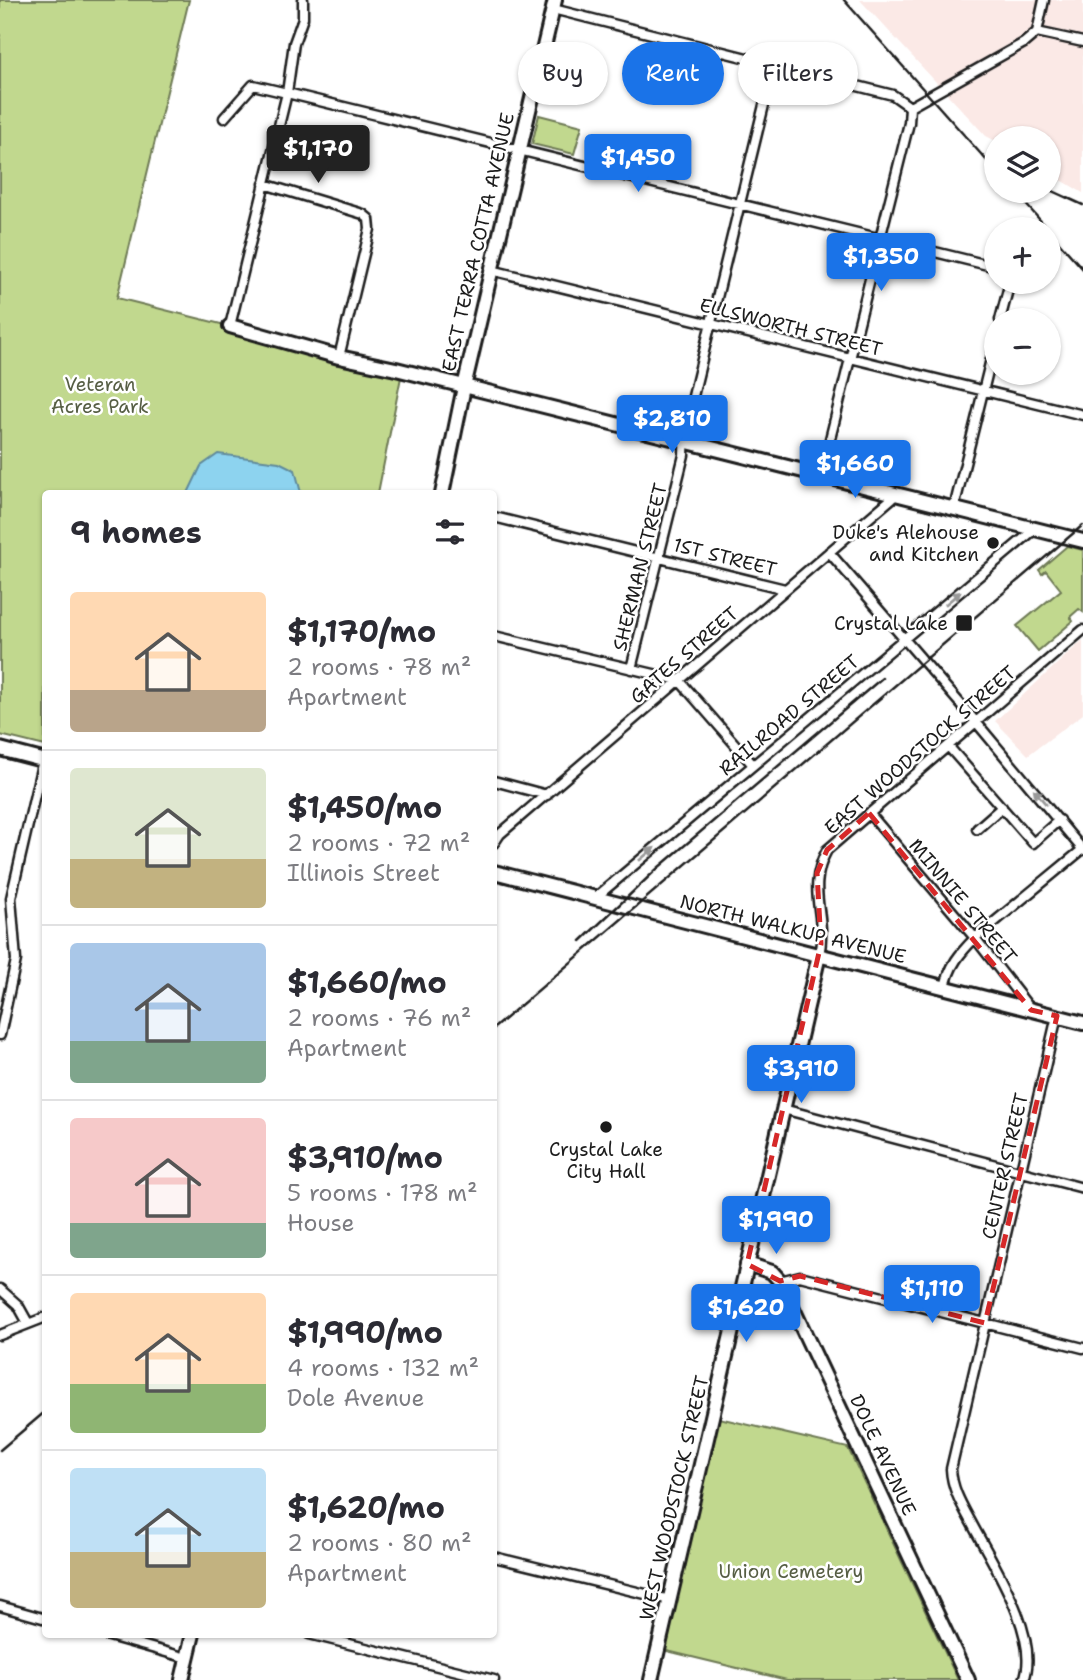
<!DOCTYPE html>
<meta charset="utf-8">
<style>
:root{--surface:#fff;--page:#f2f2f3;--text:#2b2b33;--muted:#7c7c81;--line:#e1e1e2;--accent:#1a73e8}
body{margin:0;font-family:"Shantell Sans",sans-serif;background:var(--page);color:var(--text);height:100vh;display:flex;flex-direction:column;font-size:26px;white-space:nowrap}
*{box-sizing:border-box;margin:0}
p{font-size:23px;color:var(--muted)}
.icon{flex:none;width:38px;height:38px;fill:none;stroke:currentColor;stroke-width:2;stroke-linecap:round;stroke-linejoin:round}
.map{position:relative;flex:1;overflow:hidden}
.sheet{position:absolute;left:42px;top:490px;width:455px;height:1148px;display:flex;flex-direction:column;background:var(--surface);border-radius:7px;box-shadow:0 2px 5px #0004}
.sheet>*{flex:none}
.banner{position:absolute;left:518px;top:42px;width:458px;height:63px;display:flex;gap:14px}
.buttons{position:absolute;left:984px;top:126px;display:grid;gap:14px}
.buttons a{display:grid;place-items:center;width:77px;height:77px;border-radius:50%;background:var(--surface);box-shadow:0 2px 5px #0004;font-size:35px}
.price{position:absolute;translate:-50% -60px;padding:0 16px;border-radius:7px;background:var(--accent);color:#fff;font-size:23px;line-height:46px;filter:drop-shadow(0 2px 4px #0008)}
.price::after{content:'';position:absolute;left:50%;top:42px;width:21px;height:16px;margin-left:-10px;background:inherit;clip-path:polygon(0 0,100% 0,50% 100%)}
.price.on{background:#222;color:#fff}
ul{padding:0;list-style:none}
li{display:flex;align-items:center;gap:21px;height:175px;padding:0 28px}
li+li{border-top:2px solid var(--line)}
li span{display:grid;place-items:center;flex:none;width:196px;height:140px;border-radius:7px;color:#555}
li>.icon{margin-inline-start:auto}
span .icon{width:84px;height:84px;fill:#fffc;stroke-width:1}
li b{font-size:30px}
h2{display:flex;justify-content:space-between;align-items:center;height:84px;padding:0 28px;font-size:30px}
.tag{padding:0 24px;border-radius:32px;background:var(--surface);box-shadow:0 2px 5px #0004;font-size:24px;line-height:63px}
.tag.on{background:var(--accent);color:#fff}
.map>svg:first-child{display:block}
.built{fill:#fbe9e6}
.green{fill:#c1d88e;stroke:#6e7a55;stroke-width:2}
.water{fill:#8dd3ef;stroke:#608a9b;stroke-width:2}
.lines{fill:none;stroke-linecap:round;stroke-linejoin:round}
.street-casing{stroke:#1c1c1c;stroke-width:13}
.secondary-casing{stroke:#1c1c1c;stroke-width:18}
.street{stroke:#fff;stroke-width:8}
.secondary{stroke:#fff;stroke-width:12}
.rail{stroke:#1c1c1c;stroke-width:2.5}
.oneway{fill:#999}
.marked{fill:none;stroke:#d62828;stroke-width:5;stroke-dasharray:14 9;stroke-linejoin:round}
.poi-dot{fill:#1c1c1c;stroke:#fff;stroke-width:2.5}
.labels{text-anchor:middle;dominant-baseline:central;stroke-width:5;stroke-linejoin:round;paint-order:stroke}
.street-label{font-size:19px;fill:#1c1c1c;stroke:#fff}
.park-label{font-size:19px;fill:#565e44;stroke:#fff}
.poi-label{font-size:19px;fill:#1c1c1c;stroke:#fff;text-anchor:end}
</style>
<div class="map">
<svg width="1083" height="1680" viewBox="0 0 1083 1680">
<rect width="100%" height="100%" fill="#fff"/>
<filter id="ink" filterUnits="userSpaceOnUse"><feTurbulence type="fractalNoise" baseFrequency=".0143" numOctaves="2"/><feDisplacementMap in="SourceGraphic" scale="14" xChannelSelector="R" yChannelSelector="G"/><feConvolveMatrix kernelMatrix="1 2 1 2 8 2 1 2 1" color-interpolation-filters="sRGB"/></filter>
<g filter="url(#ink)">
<!-- built -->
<path class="built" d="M 860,0 L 1083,0 L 1083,193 L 1048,172 L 1048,138 L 996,138 L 996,141 L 986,136 Z
M 1083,640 L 1083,714 L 1028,755 L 995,721 Z"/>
<!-- green -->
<path class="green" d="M 0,0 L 189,0 L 117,298 L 225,325 L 224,331 L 401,377 L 378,493 L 46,494 L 45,746 L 0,735 Z
M 539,115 L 582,126 L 574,154 L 532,144 Z
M 1067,546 L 1083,550 L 1083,612 L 1079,609 L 1070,617 L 1073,621 L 1038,651 L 1017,626 L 1061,590 L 1046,571 L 1042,574 L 1039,570 Z
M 719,1418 L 848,1448 L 958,1680 L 787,1680 L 663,1650 Z"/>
<!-- water -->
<path class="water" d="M 218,454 L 279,462 L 295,470 L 301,493 L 188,493 L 201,466 Z"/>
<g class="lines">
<!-- street casing -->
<g class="street-casing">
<path id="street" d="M 553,9 L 893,95 L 910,107
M 1037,32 L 1083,42
M 910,107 L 1024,43 L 1037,32 L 1044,0
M 224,118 L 253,85 L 287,93 L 294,43 L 303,18 L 303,0
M 264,184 L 363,214 L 369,219 L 370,229 L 339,357
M 491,270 L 1083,415
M 1000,320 L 1010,282
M 230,326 L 287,93 L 996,267
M 821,475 L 909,123 L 910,107
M 954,508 L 996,339
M 494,517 L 785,589
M 829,552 L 976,722 L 1083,850
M 494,636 L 679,680 L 753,765
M 631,669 L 684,455 L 685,429 L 774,64
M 948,746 L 1033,843 L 1059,820
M 494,781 L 547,795
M 869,813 L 975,938 L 1031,1010
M 977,829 L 1002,807
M 494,843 L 500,834 L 897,494
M 595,898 L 1035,529
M 819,955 C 828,915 805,891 827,850 L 1083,630
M 945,988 C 949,966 960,953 975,938 L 1083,849
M 0,1035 L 16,960 L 11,898 L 43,760
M 783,1109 L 1083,1188
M 780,1281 L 800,1276 L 1083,1348
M 0,1289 L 18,1305 L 28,1323
M 0,1335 L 46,1317
M 494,1557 L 670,1600
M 0,1606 L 46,1619
M 102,1634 L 187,1658
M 309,1634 L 494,1680
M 1024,1680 C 1041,1637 992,1562 972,1524 C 963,1507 952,1490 951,1469 L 1057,1016"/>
</g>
<!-- secondary casing -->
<g class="secondary-casing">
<path id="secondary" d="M 230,326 L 339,357 L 396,369 L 1083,541
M 442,494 L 464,387 L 555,0
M 0,749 L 46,761
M 494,872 L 1083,1023
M 747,1264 L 772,1272 L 780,1281 L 968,1680
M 182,1680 L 193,1634
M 651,1680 L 819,955"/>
</g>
<!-- street -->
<use href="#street" class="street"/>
<!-- secondary -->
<use href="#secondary" class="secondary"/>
<!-- rail -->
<path class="rail" d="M 844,0 L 996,171
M 1048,189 L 1083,205
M 1014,191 L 1048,229
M 1048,230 L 1083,269
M 581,941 L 658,868 L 882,678
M 494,1028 L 1083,525
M 0,1450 L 46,1411"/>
</g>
<!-- one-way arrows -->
<defs><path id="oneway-solid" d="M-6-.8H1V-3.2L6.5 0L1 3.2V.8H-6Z" transform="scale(1.75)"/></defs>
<g class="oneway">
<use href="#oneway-solid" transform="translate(953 598) rotate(-40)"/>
<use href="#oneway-solid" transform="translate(1040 797) rotate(-130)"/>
<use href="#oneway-solid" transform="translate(647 854) rotate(-40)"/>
</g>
</g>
<!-- marked area -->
<path class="marked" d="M 869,813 L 1031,1010 L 1057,1016 L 985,1323 L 800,1276 L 780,1281 L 747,1264 L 821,944 L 817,873 L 827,850 Z"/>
<!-- markers -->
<g class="poi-dot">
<circle cx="993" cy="543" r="7"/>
<rect x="955" y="614" width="18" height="18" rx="3.5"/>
<circle cx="606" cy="1127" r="7"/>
</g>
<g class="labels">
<!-- street labels -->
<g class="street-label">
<text transform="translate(478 242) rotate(-77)">EAST TERRA COTTA AVENUE</text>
<text transform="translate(791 327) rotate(14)">ELLSWORTH STREET</text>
<text transform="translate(725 557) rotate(14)">1ST STREET</text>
<text transform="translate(640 567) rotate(-76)">SHERMAN STREET</text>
<text transform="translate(684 655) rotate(-41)">GATES STREET</text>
<text transform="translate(789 715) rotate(-40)">RAILROAD STREET</text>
<text transform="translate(920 750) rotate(-41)">EAST WOODSTOCK STREET</text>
<text transform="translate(963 901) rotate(50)">MINNIE STREET</text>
<text transform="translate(793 929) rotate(14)">NORTH WALKUP AVENUE</text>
<text transform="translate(1005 1166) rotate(-77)">CENTER STREET</text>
<text transform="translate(883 1455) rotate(65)">DOLE AVENUE</text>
<text transform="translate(674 1498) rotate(-77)">WEST WOODSTOCK STREET</text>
</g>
<!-- park labels -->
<g class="park-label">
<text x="100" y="384">Veteran<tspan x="100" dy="22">Acres Park</tspan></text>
<text x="791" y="1571">Union Cemetery</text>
</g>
<!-- poi labels -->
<g class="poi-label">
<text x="979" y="532">Duke's Alehouse<tspan x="979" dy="22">and Kitchen</tspan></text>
<text x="948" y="623">Crystal Lake</text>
<text x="606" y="1149" text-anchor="middle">Crystal Lake<tspan x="606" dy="22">City Hall</tspan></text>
</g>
</g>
</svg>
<div class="buttons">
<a><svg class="icon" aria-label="layers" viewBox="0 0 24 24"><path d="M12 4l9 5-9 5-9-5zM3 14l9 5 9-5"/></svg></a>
<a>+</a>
<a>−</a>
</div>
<b class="price on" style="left:318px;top:185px">$1,170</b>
<b class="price" style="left:638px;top:194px">$1,450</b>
<b class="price" style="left:881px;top:293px">$1,350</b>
<b class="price" style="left:672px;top:455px">$2,810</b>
<b class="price" style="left:855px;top:500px">$1,660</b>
<b class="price" style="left:801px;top:1105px">$3,910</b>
<b class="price" style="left:776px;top:1256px">$1,990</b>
<b class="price" style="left:932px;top:1325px">$1,110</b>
<b class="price" style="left:746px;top:1344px">$1,620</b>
<div class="banner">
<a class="tag">Buy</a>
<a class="tag on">Rent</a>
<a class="tag">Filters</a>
</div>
<section class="sheet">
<h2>9 homes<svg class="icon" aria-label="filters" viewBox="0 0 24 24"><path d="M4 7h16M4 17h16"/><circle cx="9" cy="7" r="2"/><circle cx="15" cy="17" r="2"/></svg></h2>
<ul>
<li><span style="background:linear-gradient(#ffd9b3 70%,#b9a48a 0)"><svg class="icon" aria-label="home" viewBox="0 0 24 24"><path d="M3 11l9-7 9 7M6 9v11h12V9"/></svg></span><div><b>$1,170/mo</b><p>2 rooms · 78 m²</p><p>Apartment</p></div></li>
<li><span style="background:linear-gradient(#dfe7d0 65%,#c2b280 0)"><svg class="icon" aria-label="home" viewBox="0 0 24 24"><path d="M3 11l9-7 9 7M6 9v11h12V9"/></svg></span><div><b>$1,450/mo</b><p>2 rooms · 72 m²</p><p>Illinois Street</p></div></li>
<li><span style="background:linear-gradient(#a9c7e8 70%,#7fa58c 0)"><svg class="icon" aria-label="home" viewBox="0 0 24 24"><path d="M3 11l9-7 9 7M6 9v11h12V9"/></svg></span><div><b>$1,660/mo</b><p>2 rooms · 76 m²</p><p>Apartment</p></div></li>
<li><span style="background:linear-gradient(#f6c9c9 75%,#7fa58c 0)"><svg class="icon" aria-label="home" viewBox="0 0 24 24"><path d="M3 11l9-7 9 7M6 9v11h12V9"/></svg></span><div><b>$3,910/mo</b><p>5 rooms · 178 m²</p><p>House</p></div></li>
<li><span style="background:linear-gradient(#ffd9b3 65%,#8fb573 0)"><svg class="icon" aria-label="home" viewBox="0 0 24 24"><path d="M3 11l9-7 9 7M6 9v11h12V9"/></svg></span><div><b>$1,990/mo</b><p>4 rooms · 132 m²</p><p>Dole Avenue</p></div></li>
<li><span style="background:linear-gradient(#bfe0f5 60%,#c2b280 0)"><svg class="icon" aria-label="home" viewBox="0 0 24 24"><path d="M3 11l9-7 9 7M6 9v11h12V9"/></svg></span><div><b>$1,620/mo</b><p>2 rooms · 80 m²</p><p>Apartment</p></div></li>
</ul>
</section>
</div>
